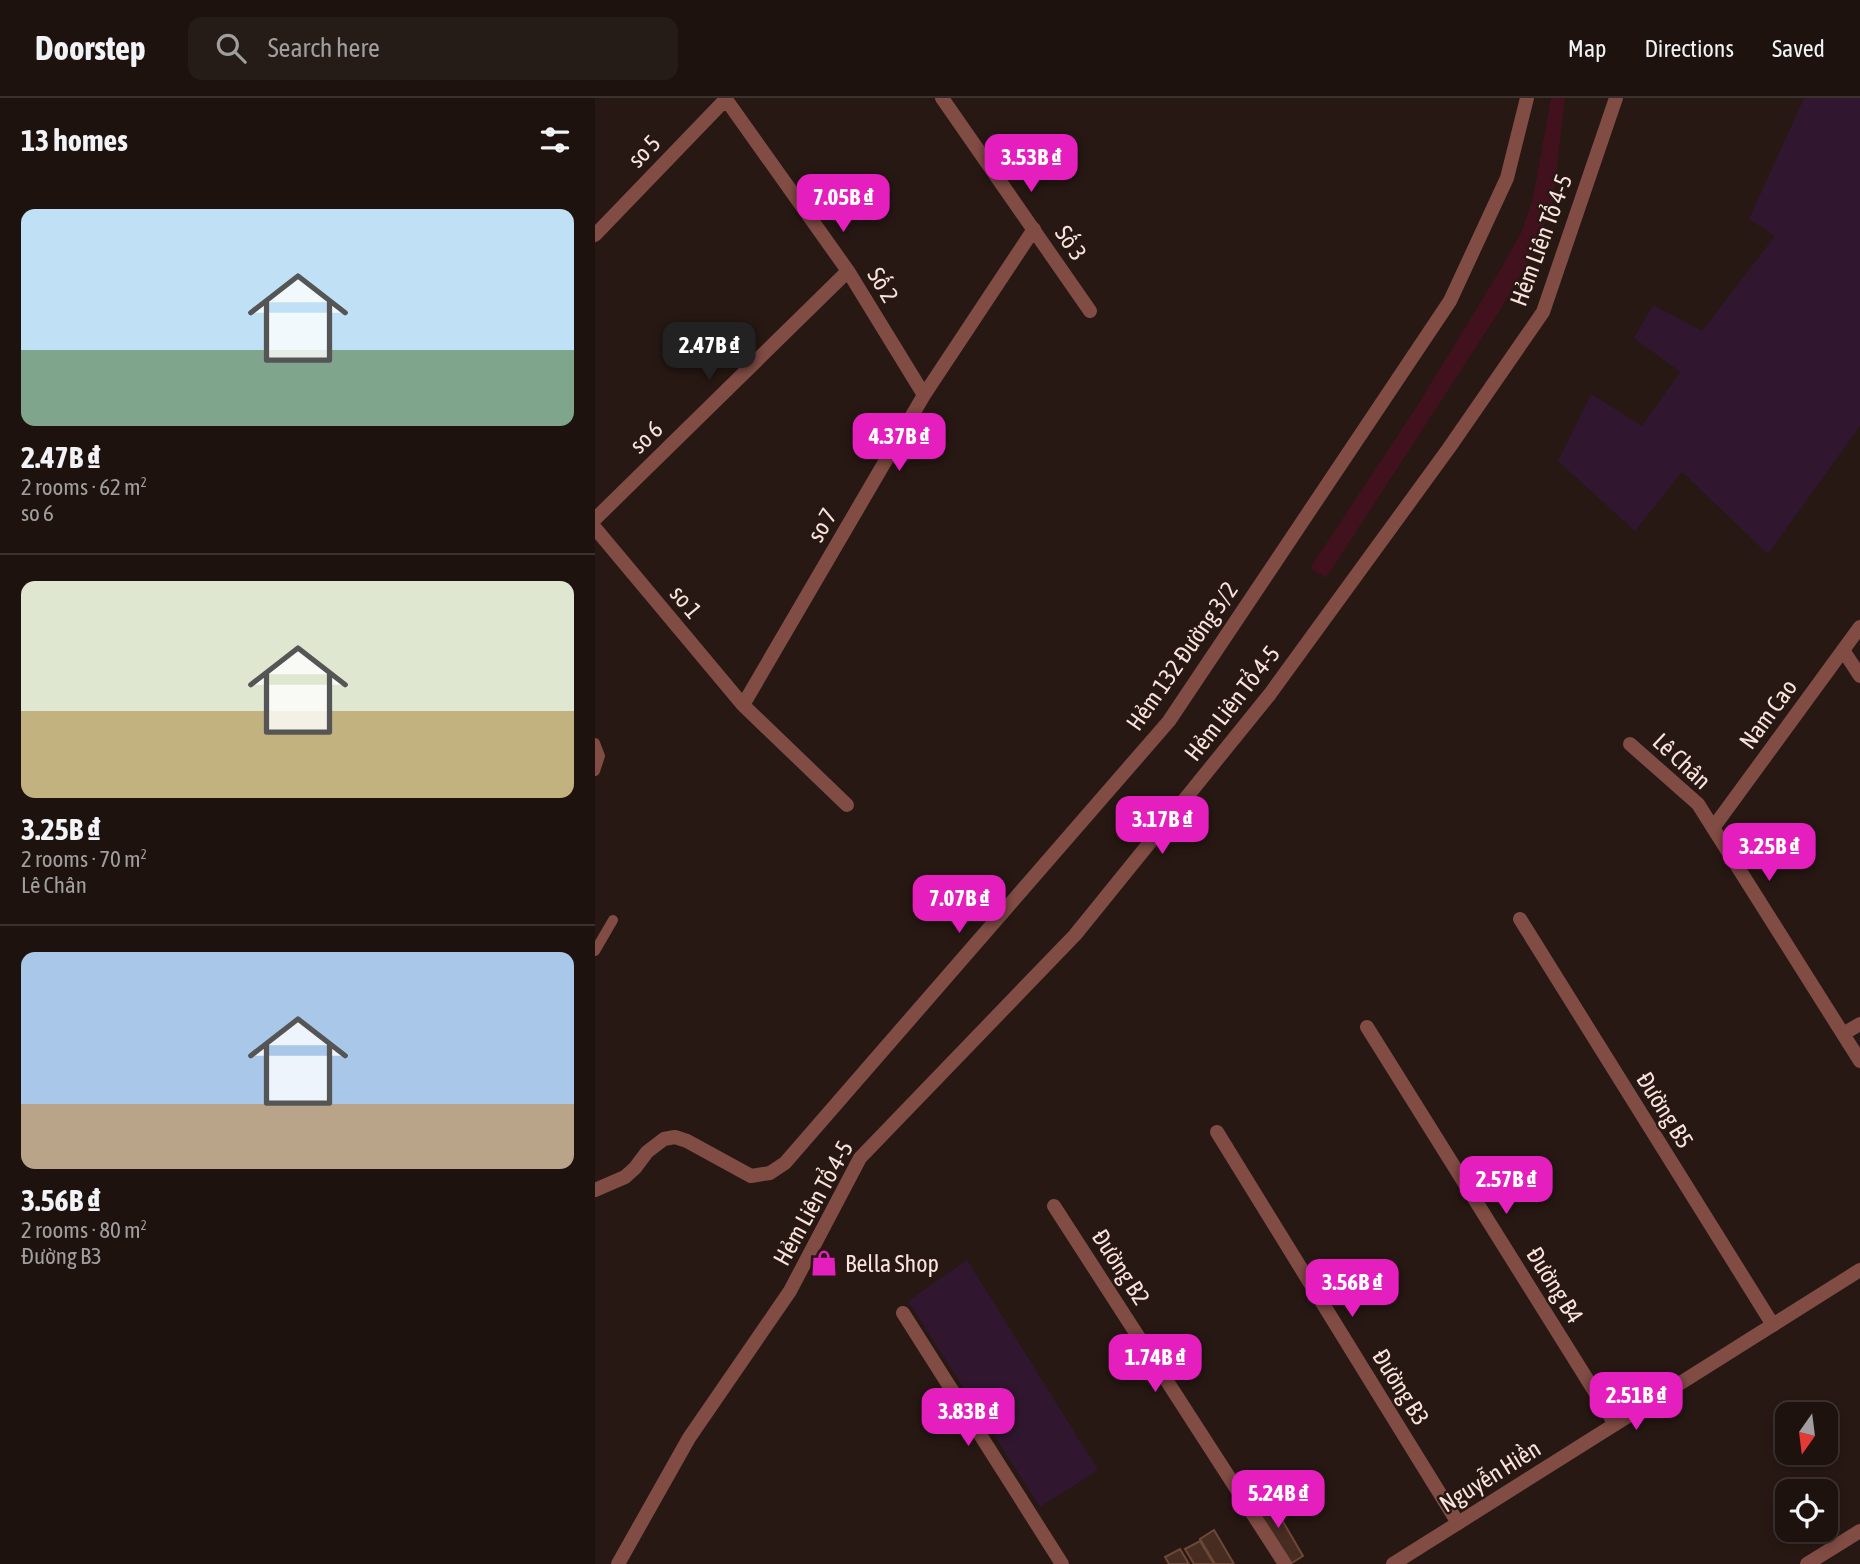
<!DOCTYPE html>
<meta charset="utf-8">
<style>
:root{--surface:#1d120e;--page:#251b17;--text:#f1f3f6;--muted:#a09e9e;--line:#3b322e;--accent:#e51fbe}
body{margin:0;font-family:"Asap Condensed",sans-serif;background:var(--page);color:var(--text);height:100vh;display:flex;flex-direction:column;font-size:26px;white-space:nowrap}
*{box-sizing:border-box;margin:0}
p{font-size:23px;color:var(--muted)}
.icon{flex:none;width:38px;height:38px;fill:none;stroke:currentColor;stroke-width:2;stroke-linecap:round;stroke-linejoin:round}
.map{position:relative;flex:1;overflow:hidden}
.drawer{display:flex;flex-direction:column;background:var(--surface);width:595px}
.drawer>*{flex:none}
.needle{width:46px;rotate:194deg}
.buttons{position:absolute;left:1180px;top:1304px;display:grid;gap:14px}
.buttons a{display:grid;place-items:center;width:63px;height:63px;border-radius:14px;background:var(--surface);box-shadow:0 4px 10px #0003,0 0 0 2px var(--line);font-size:35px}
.price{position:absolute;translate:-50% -60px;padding:0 16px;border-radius:14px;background:var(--accent);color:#fff;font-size:23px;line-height:46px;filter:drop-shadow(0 2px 4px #0008)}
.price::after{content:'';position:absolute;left:50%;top:42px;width:21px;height:16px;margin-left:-10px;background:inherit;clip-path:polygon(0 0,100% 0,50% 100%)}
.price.current{background:#222;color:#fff}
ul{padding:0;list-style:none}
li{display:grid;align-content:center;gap:14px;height:371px;padding:0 21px}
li+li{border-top:2px solid var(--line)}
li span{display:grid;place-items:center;height:217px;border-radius:14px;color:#555}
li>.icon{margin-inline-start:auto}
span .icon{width:126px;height:126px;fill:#fffc;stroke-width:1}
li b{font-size:30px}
h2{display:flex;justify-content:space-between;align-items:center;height:84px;padding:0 21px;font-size:30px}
header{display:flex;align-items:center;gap:42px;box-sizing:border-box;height:98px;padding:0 35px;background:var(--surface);border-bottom:2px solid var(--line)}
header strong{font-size:33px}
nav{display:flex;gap:38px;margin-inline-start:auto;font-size:24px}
.search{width:490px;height:63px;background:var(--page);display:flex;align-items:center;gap:18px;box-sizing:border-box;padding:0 24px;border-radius:14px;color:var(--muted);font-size:26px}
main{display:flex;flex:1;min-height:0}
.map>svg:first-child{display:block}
.green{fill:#30172f}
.water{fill:#42111e}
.building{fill:#462c21;stroke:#6f4736;stroke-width:2}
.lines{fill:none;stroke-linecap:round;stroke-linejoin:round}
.service{stroke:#814c44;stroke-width:10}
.minor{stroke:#814c44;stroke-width:14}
.tertiary{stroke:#814c44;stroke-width:14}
.labels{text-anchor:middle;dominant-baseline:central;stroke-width:5;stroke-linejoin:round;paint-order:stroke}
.street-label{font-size:24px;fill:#fbe3dd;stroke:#271813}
.poi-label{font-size:24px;fill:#fbe3dd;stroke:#271813;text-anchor:start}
</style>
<header>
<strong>Doorstep</strong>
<div class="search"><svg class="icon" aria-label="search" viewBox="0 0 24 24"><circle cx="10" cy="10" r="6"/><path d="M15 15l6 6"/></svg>Search here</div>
<nav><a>Map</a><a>Directions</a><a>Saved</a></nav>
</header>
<main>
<section class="drawer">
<h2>13 homes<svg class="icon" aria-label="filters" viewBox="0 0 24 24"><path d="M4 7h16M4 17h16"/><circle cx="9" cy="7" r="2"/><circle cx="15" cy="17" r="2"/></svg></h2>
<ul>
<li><span style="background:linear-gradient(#bfe0f5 65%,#7fa58c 0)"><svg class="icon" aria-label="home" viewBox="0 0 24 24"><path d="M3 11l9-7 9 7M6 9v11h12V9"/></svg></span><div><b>2.47B ₫</b><p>2 rooms · 62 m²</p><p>so 6</p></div></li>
<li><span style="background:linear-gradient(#dfe7d0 60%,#c2b280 0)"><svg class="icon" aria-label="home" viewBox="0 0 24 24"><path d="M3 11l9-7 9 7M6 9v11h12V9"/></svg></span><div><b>3.25B ₫</b><p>2 rooms · 70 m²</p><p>Lê Chân</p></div></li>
<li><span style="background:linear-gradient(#a9c7e8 70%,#b9a48a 0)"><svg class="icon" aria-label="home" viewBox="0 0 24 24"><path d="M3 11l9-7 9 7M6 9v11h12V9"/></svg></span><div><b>3.56B ₫</b><p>2 rooms · 80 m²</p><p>Đường B3</p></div></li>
</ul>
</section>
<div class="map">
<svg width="1265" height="1466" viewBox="0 0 1265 1466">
<rect width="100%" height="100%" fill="#271813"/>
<!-- green -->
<path class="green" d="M 1209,0 L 1265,0 L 1265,328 L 1173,456 L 1087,374 L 1040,433 L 963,363 L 996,296 L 1047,328 L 1085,274 L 1039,240 L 1058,207 L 1107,233 L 1180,138 L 1154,121 Z
M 372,1162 L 503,1372 L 445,1409 L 313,1203 Z"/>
<!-- water -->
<path class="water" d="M 956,0 L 970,0 L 958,103 L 940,152 L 905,212 L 731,480 L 715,470 L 819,313 L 907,169 L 926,135 L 938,100 Z"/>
<!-- building -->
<path class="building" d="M 673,1398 L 708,1458 L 695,1466 L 658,1407 Z
M 619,1432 L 639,1466 L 620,1466 L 605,1441 Z
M 605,1443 L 619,1466 L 599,1466 L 590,1451 Z
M 585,1451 L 594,1466 L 574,1466 L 570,1459 Z"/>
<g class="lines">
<!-- service -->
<path class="service" d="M 0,645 L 5,658 L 0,673
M 0,853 L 18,822"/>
<!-- minor -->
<path class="minor" d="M 130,0 L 253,173 L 329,297
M 347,0 L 495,213
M 0,137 L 131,1
M 0,421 L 253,173
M 0,430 L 148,607 L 252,707
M 1248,552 L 1265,578
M 148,607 L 329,297 L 439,131
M 1035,646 L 1103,706 L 1265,963
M 1118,730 L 1265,529
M 925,821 L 1178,1227
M 772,929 L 1020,1326
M 1248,936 L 1265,926
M 622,1034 L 863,1425
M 0,1092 L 30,1079 L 40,1070 L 52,1054 L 69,1041 L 80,1039 L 92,1043 L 156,1078 L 175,1075 L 190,1065 L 574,623 L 855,203 L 912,80 L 932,0
M 459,1108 L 690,1466
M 308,1215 L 467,1466
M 23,1466 L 94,1340 L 195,1193 L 265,1060 L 480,837 L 675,596 L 854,350 L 948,214 L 1021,0
M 1212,1466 L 1265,1433"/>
<!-- tertiary -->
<path class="tertiary" d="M 798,1466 L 1265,1172"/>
</g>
<!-- icons -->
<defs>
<g id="shop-bare" transform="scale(2.1)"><path d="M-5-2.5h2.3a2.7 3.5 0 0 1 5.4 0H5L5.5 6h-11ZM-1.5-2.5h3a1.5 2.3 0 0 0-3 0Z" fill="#e51fbe" stroke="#271813" stroke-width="2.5" paint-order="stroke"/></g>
</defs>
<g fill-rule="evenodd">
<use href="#shop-bare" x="229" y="1165"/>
</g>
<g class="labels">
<!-- street labels -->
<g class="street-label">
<text transform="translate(49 53) rotate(-46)">so 5</text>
<text transform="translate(946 142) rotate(-70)">Hẻm Liên Tổ 4-5</text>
<text transform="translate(476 145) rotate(56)">Số 3</text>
<text transform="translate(288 187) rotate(59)">Số 2</text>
<text transform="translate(51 339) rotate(-44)">so 6</text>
<text transform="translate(227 427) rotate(-60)">so 7</text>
<text transform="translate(91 504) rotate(50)">so 1</text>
<text transform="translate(587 558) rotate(-55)">Hẻm 132 Đường 3/2</text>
<text transform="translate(637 605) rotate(-52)">Hẻm Liên Tổ 4-5</text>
<text transform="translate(1173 616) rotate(-54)">Nam Cao</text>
<text transform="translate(1087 663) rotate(43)">Lê Chân</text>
<text transform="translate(1070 1012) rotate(58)">Đường B5</text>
<text transform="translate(218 1105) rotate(-61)">Hẻm Liên Tổ 4-5</text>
<text transform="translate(526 1169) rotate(57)">Đường B2</text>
<text transform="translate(960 1187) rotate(58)">Đường B4</text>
<text transform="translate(806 1289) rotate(58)">Đường B3</text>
<text transform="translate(895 1378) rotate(-32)">Nguyễn Hiền</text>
</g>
<!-- poi labels -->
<g class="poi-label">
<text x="250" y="1165">Bella Shop</text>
</g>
</g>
</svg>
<div class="buttons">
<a><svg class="needle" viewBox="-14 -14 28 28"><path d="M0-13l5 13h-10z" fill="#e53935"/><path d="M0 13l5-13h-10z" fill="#a09e9e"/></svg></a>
<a><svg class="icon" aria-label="locate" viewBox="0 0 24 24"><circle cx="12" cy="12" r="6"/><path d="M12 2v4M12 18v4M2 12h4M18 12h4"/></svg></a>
</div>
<b class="price" style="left:436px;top:96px">3.53B ₫</b>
<b class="price" style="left:248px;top:136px">7.05B ₫</b>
<b class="price current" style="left:114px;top:284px">2.47B ₫</b>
<b class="price" style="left:304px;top:375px">4.37B ₫</b>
<b class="price" style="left:567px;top:758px">3.17B ₫</b>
<b class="price" style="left:1174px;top:785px">3.25B ₫</b>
<b class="price" style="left:364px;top:837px">7.07B ₫</b>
<b class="price" style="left:911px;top:1118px">2.57B ₫</b>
<b class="price" style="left:757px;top:1221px">3.56B ₫</b>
<b class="price" style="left:560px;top:1296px">1.74B ₫</b>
<b class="price" style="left:1041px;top:1334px">2.51B ₫</b>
<b class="price" style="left:373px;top:1350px">3.83B ₫</b>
<b class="price" style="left:683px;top:1432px">5.24B ₫</b>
</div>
</main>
